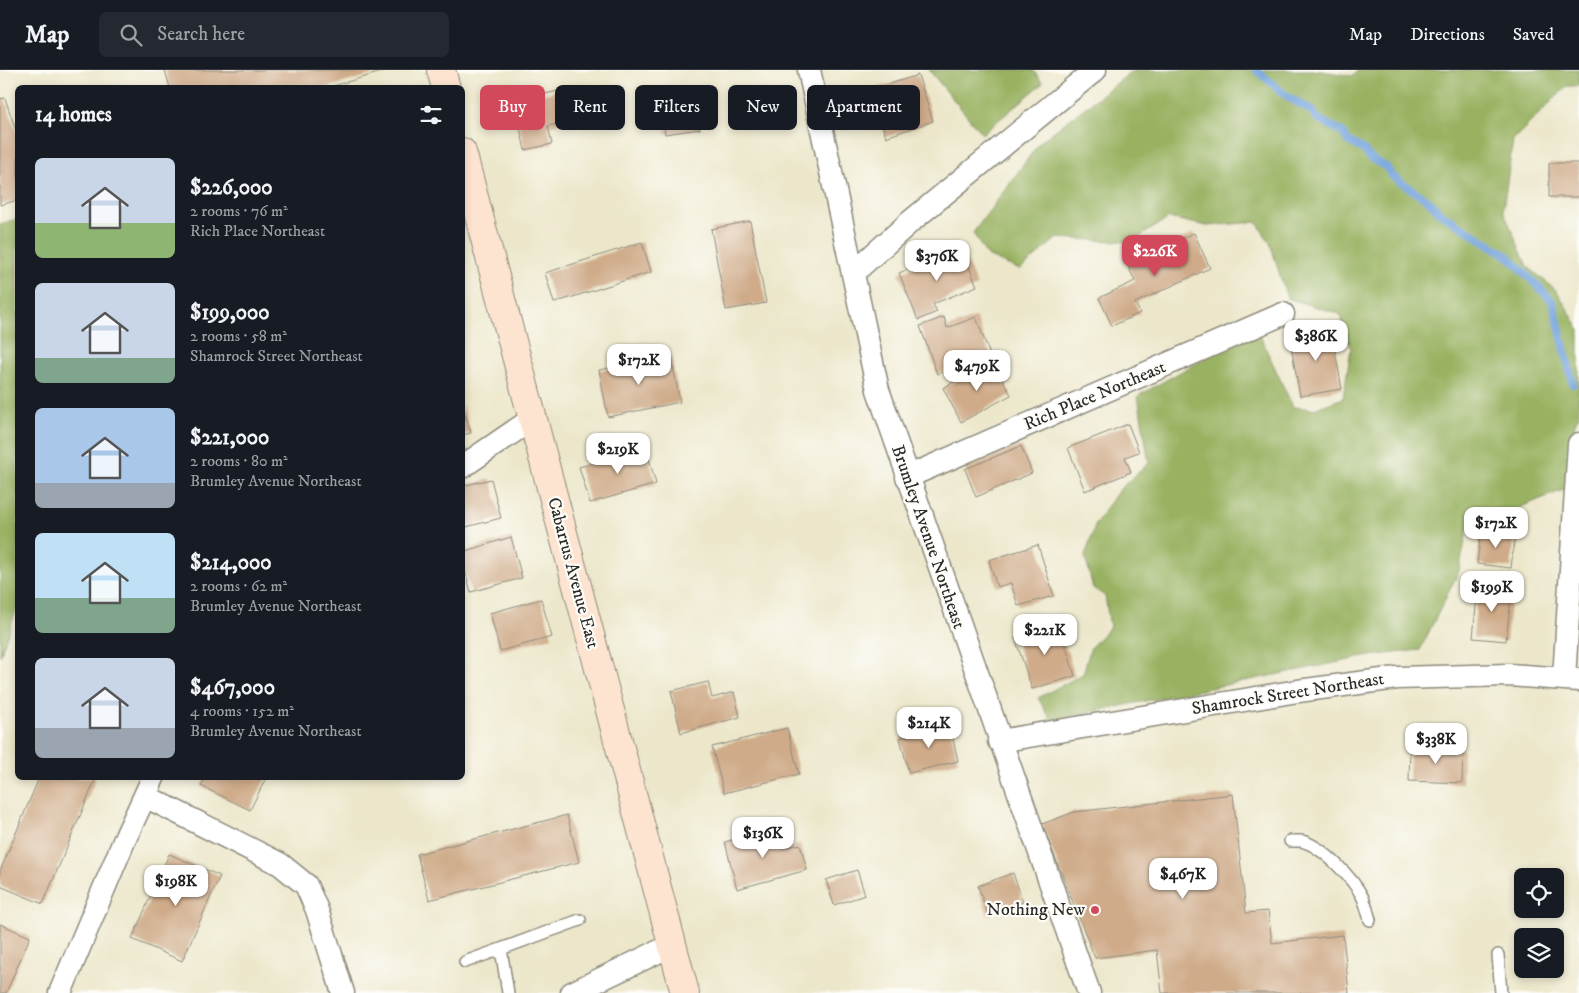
<!DOCTYPE html>
<meta charset="utf-8">
<style>
:root{--surface:#171b24;--page:#242831;--text:#f1f3f6;--muted:#9ea1a6;--line:#363941;--accent:#d1495b}
body{margin:0;font-family:"IM FELL DW Pica",serif;background:var(--page);color:var(--text);height:100vh;display:flex;flex-direction:column;font-size:19px;white-space:nowrap}
*{box-sizing:border-box;margin:0}
p{font-size:16px;color:var(--muted)}
.icon{flex:none;width:28px;height:28px;fill:none;stroke:currentColor;stroke-width:2;stroke-linecap:round;stroke-linejoin:round}
.map{position:relative;flex:1;overflow:hidden}
.side{position:absolute;left:15px;top:15px;width:450px;height:695px;display:flex;flex-direction:column;background:var(--surface);border-radius:8px;box-shadow:0 2px 8px #0003}
.side>*{flex:none}
.top-card{position:absolute;left:480px;top:15px;width:475px;height:45px;display:flex;gap:10px}
.controls{position:absolute;left:1514px;top:798px;display:grid;gap:10px}
.controls a{display:grid;place-items:center;width:50px;height:50px;border-radius:8px;background:var(--surface);box-shadow:0 2px 8px #0003;font-size:25px}
.price{position:absolute;translate:-50% -42px;padding:0 11px;border-radius:10px;background:#fff;color:#222;font-size:16px;line-height:32px;filter:drop-shadow(0 1px 2px #0008)}
.price::after{content:'';position:absolute;left:50%;top:30px;width:15px;height:11px;margin-left:-8px;background:inherit;clip-path:polygon(0 0,100% 0,50% 100%)}
.price.on{background:var(--accent);color:#fff}
ul{padding:0;list-style:none}
li{display:flex;align-items:center;gap:15px;height:125px;padding:0 20px}
li span{display:grid;place-items:center;flex:none;width:140px;height:100px;border-radius:8px;color:#555}
li>.icon{margin-inline-start:auto}
span .icon{width:60px;height:60px;fill:#fffc;stroke-width:1}
li b{font-size:21px}
h2{display:flex;justify-content:space-between;align-items:center;height:60px;padding:0 20px;font-size:21px}
.tag{padding:0 18px;border-radius:8px;background:var(--surface);box-shadow:0 2px 8px #0003;font-size:18px;line-height:45px}
.tag.on{background:var(--accent);color:#fff}
header{display:flex;align-items:center;gap:30px;box-sizing:border-box;height:70px;padding:0 25px;background:var(--surface);border-bottom:1px solid var(--line)}
header strong{font-size:24px}
nav{display:flex;gap:28px;margin-inline-start:auto;font-size:18px}
.search{width:350px;height:45px;background:var(--page);display:flex;align-items:center;gap:12px;box-sizing:border-box;padding:0 18px;border-radius:8px;color:var(--muted);font-size:19px}
.map>svg:first-child{display:block}
.forest{fill:#99b262;stroke:#626e46}
.lines{fill:none;stroke-linecap:round;stroke-linejoin:round}
.stream{stroke:#71a1db;stroke-width:8}
.building{fill:#cfab89}
.lane-casing{stroke:#8c897b;stroke-width:14}
.street-casing{stroke:#8c897b;stroke-width:25}
.secondary-casing{stroke:#8c897b;stroke-width:30}
.lane{stroke:#fff;stroke-width:11}
.street{stroke:#fff;stroke-width:22}
.secondary{stroke:#fde4d1;stroke-width:28}
.poi-dot{fill:#d1495b;stroke:#fdfcf7;stroke-width:2}
.labels{text-anchor:middle;dominant-baseline:central;stroke-width:4.5;stroke-linejoin:round;paint-order:stroke}
.street-label{font-size:18px;fill:#2b2b2b;stroke:#fdfcf7}
.poi-label{font-size:18px;fill:#2b2b2b;stroke:#fdfcf7;text-anchor:end}
</style>
<header>
<strong>Map</strong>
<div class="search"><svg class="icon" aria-label="search" viewBox="0 0 24 24"><circle cx="10" cy="10" r="6"/><path d="M15 15l6 6"/></svg>Search here</div>
<nav><a>Map</a><a>Directions</a><a>Saved</a></nav>
</header>
<div class="map">
<svg width="1579" height="923" viewBox="0 0 1579 923">
<rect width="100%" height="100%" fill="#fdfcf7"/>
<filter id="ink" filterUnits="userSpaceOnUse"><feTurbulence type="fractalNoise" baseFrequency=".02" numOctaves="2"/><feDisplacementMap in="SourceGraphic" scale="10" xChannelSelector="R" yChannelSelector="G"/><feConvolveMatrix kernelMatrix="1 2 1 2 8 2 1 2 1" color-interpolation-filters="sRGB"/></filter>
<filter id="wash" filterUnits="userSpaceOnUse"><feTurbulence type="fractalNoise" baseFrequency=".0096" numOctaves="4" result="noise"/><feDisplacementMap in="SourceGraphic" scale="20" xChannelSelector="R" yChannelSelector="G"/><feGaussianBlur stdDeviation="1.12" result="paint"/><feColorMatrix in="noise" values="0 0 0 0 0 0 0 0 0 0 0 0 0 0 0 0 0 1.4 0 .05"/><feComposite in="paint" operator="in"/></filter>
<g filter="url(#wash)">
<rect width="100%" height="100%" fill="#ece7cb"/>
<!-- forest -->
<path class="forest" d="M 929,0 L 1033,0 L 1043,13 L 982,64 Z
M 1134,0 L 1314,0 L 1353,6 L 1358,0 L 1579,0 L 1579,16 L 1567,16 L 1513,70 L 1503,140 L 1527,196 L 1557,221 L 1579,259 L 1579,346 L 1575,352 L 1568,418 L 1498,446 L 1468,456 L 1459,501 L 1420,580 L 1369,586 L 1051,650 L 1038,628 L 1083,604 L 1091,577 L 1110,557 L 1105,526 L 1093,518 L 1085,486 L 1096,453 L 1119,420 L 1149,393 L 1138,326 L 1230,274 L 1260,266 L 1293,337 L 1314,339 L 1343,328 L 1351,279 L 1340,244 L 1287,228 L 1270,173 L 1257,152 L 1207,156 L 1169,148 L 1131,172 L 1057,168 L 1020,200 L 987,186 L 973,163 L 1040,72 Z
M 17,149 L 18,535 L 0,586 L 0,154 Z"/>
<g class="lines">
<!-- stream -->
<path class="stream" d="M 1256,0 L 1288,27 L 1312,41 L 1318,49 L 1342,62 L 1348,71 L 1364,80 L 1370,88 L 1386,97 L 1392,106 L 1430,132 L 1440,143 L 1508,186 L 1553,232 L 1573,314"/>
</g>
<g id="blocks">
<!-- building -->
<path class="building" d="M 165,0 L 385,0 L 385,1 L 326,18 L 170,18 Z
M 918,5 L 933,51 L 886,67 L 871,20 Z
M 567,19 L 574,50 L 548,56 L 552,74 L 525,80 L 514,31 Z
M 5,28 L 18,67 L 18,130 L 0,135 L 0,29 Z
M 695,29 L 700,59 L 665,64 L 660,34 Z
M 1549,93 L 1579,93 L 1579,127 L 1549,127 Z
M 750,151 L 766,233 L 726,240 L 711,159 Z
M 1194,163 L 1210,198 L 1135,233 L 1140,243 L 1112,256 L 1099,228 L 1135,211 L 1127,194 Z
M 642,172 L 651,202 L 554,233 L 545,203 Z
M 961,178 L 977,216 L 933,234 L 937,242 L 918,250 L 899,203 Z
M 944,247 L 947,258 L 976,247 L 990,285 L 937,304 L 920,256 Z
M 1331,258 L 1342,319 L 1300,326 L 1289,265 Z
M 671,286 L 680,332 L 608,347 L 599,300 Z
M 993,291 L 1011,325 L 961,352 L 943,318 Z
M 462,334 L 471,363 L 462,365 Z
M 1128,354 L 1139,382 L 1125,387 L 1131,402 L 1085,421 L 1068,378 Z
M 1021,376 L 1032,403 L 976,427 L 965,399 Z
M 646,378 L 656,414 L 590,433 L 579,397 Z
M 491,409 L 501,448 L 462,458 L 462,416 Z
M 1481,461 L 1515,465 L 1511,498 L 1477,494 Z
M 511,467 L 522,508 L 471,522 L 462,490 L 462,482 Z
M 1038,475 L 1054,526 L 1018,536 L 1011,513 L 997,517 L 989,490 Z
M 1478,515 L 1512,518 L 1506,571 L 1473,568 Z
M 541,529 L 552,567 L 500,581 L 490,543 Z
M 1058,553 L 1075,606 L 1032,619 L 1015,568 Z
M 708,612 L 712,628 L 734,622 L 740,647 L 681,663 L 671,621 Z
M 950,656 L 958,691 L 909,703 L 900,668 Z
M 787,658 L 799,704 L 724,723 L 712,677 Z
M 1410,677 L 1463,679 L 1462,713 L 1409,711 Z
M 39,708 L 96,708 L 43,834 L 0,816 L 0,801 Z
M 205,708 L 266,708 L 250,740 L 201,716 Z
M 1233,724 L 1246,843 L 1268,841 L 1272,873 L 1343,865 L 1349,923 L 1162,923 L 1157,880 L 1095,888 L 1042,754 L 1074,742 Z
M 567,745 L 579,792 L 429,830 L 417,784 Z
M 775,758 L 781,779 L 800,774 L 807,800 L 737,819 L 725,772 Z
M 169,784 L 220,806 L 182,891 L 132,869 Z
M 857,800 L 865,825 L 834,835 L 826,810 Z
M 1013,803 L 1023,832 L 988,845 L 978,816 Z
M 0,854 L 30,867 L 6,923 L 0,923 Z"/>
</g>
</g>
<g filter="url(#ink)">
<use href="#blocks" fill-opacity="0" stroke="#8c897b" stroke-width="1"/>
<g class="lines">
<!-- lane casing -->
<g class="lane-casing">
<path id="lane" d="M 1290,771 C 1293,771 1298,771 1301,771 C 1322,775 1354,810 1363,828 C 1366,835 1368,843 1370,850
M 1498,885 L 1501,923
M 465,892 L 501,879
M 508,923 L 501,879 L 580,850"/>
</g>
<!-- street casing -->
<g class="street-casing">
<path id="street" d="M 809,0 L 878,320 L 1089,923
M 853,203 L 910,152 L 1095,0
M 462,397 L 532,349
M 907,407 L 1283,244
M 1564,608 L 1579,374
M 999,671 L 1298,621 L 1397,608 L 1509,605 L 1579,610
M 145,726 L 280,794 L 306,815 L 317,840 L 343,923
M 60,923 L 124,771 L 153,708
M 572,923 L 672,875"/>
</g>
<!-- secondary casing -->
<g class="secondary-casing">
<path id="secondary" d="M 441,0 L 446,18
M 462,82 L 685,923"/>
</g>
<!-- lane -->
<use href="#lane" class="lane"/>
<!-- street -->
<use href="#street" class="street"/>
<!-- secondary -->
<use href="#secondary" class="secondary"/>
</g>
</g>
<!-- markers -->
<circle class="poi-dot" cx="1095" cy="840" r="5"/>
<g class="labels">
<!-- street labels -->
<g class="street-label">
<text transform="translate(1095 326) rotate(-23)">Rich Place Northeast</text>
<text transform="translate(928 467) rotate(71)">Brumley Avenue Northeast</text>
<text transform="translate(573 503) rotate(75)">Cabarrus Avenue East</text>
<text transform="translate(1288 624) rotate(-9)">Shamrock Street Northeast</text>
</g>
<!-- poi labels -->
<g class="poi-label">
<text x="1085" y="840">Nothing New</text>
</g>
</g>
</svg>
<div class="controls">
<a><svg class="icon" aria-label="locate" viewBox="0 0 24 24"><circle cx="12" cy="12" r="6"/><path d="M12 2v4M12 18v4M2 12h4M18 12h4"/></svg></a>
<a><svg class="icon" aria-label="layers" viewBox="0 0 24 24"><path d="M12 4l9 5-9 5-9-5zM3 14l9 5 9-5"/></svg></a>
</div>
<b class="price on" style="left:1155px;top:207px">$226K</b>
<b class="price" style="left:937px;top:212px">$376K</b>
<b class="price" style="left:1316px;top:292px">$386K</b>
<b class="price" style="left:639px;top:316px">$172K</b>
<b class="price" style="left:977px;top:322px">$479K</b>
<b class="price" style="left:618px;top:405px">$219K</b>
<b class="price" style="left:1496px;top:479px">$172K</b>
<b class="price" style="left:1492px;top:543px">$199K</b>
<b class="price" style="left:1045px;top:586px">$221K</b>
<b class="price" style="left:929px;top:679px">$214K</b>
<b class="price" style="left:1436px;top:695px">$338K</b>
<b class="price" style="left:763px;top:789px">$136K</b>
<b class="price" style="left:1183px;top:830px">$467K</b>
<b class="price" style="left:176px;top:837px">$198K</b>
<div class="top-card">
<a class="tag on">Buy</a>
<a class="tag">Rent</a>
<a class="tag">Filters</a>
<a class="tag">New</a>
<a class="tag">Apartment</a>
</div>
<section class="side">
<h2>14 homes<svg class="icon" aria-label="filters" viewBox="0 0 24 24"><path d="M4 7h16M4 17h16"/><circle cx="9" cy="7" r="2"/><circle cx="15" cy="17" r="2"/></svg></h2>
<ul>
<li><span style="background:linear-gradient(#c9d6e8 65%,#8fb573 0)"><svg class="icon" aria-label="home" viewBox="0 0 24 24"><path d="M3 11l9-7 9 7M6 9v11h12V9"/></svg></span><div><b>$226,000</b><p>2 rooms · 76 m²</p><p>Rich Place Northeast</p></div></li>
<li><span style="background:linear-gradient(#c9d6e8 75%,#7fa58c 0)"><svg class="icon" aria-label="home" viewBox="0 0 24 24"><path d="M3 11l9-7 9 7M6 9v11h12V9"/></svg></span><div><b>$199,000</b><p>2 rooms · 58 m²</p><p>Shamrock Street Northeast</p></div></li>
<li><span style="background:linear-gradient(#a9c7e8 75%,#9aa5b1 0)"><svg class="icon" aria-label="home" viewBox="0 0 24 24"><path d="M3 11l9-7 9 7M6 9v11h12V9"/></svg></span><div><b>$221,000</b><p>2 rooms · 80 m²</p><p>Brumley Avenue Northeast</p></div></li>
<li><span style="background:linear-gradient(#bfe0f5 65%,#7fa58c 0)"><svg class="icon" aria-label="home" viewBox="0 0 24 24"><path d="M3 11l9-7 9 7M6 9v11h12V9"/></svg></span><div><b>$214,000</b><p>2 rooms · 62 m²</p><p>Brumley Avenue Northeast</p></div></li>
<li><span style="background:linear-gradient(#c9d6e8 70%,#9aa5b1 0)"><svg class="icon" aria-label="home" viewBox="0 0 24 24"><path d="M3 11l9-7 9 7M6 9v11h12V9"/></svg></span><div><b>$467,000</b><p>4 rooms · 152 m²</p><p>Brumley Avenue Northeast</p></div></li>
</ul>
</section>
</div>
